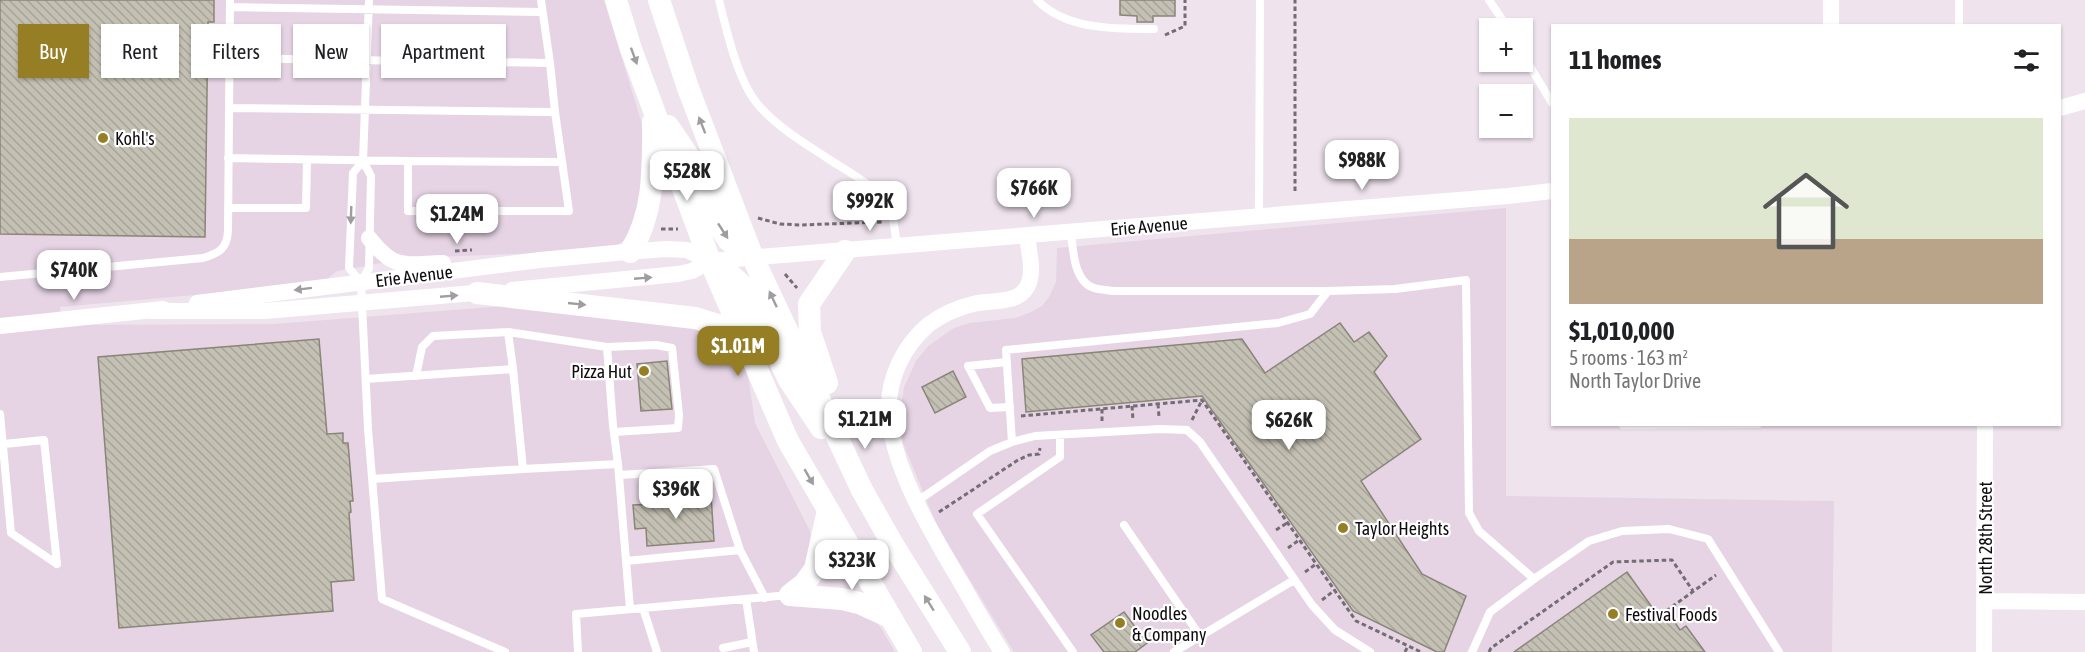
<!DOCTYPE html>
<meta charset="utf-8">
<style>
:root{--surface:#fff;--page:#f6f6f6;--text:#202124;--muted:#757577;--accent:#967e25}
body{margin:0;font-family:"Asap Condensed",sans-serif;background:var(--page);color:var(--text);height:100vh;display:flex;flex-direction:column;font-size:22px;white-space:nowrap}
*{box-sizing:border-box;margin:0}
p{font-size:20px;color:var(--muted)}
.icon{flex:none;width:33px;height:33px;fill:none;stroke:currentColor;stroke-width:2;stroke-linecap:round;stroke-linejoin:round}
.map{position:relative;flex:1;overflow:hidden}
.sheet{position:absolute;left:1551px;top:24px;width:510px;height:402px;display:flex;flex-direction:column;background:var(--surface);border-radius:0px;box-shadow:0 2px 4px #0004}
.sheet>*{flex:none}
.guide{position:absolute;left:18px;top:24px;width:570px;height:54px;display:flex;gap:12px}
.controls{position:absolute;left:1479px;top:18px;display:grid;gap:12px}
.controls a{display:grid;place-items:center;width:54px;height:54px;border-radius:0px;background:var(--surface);box-shadow:0 2px 4px #0004;font-size:30px}
.price{position:absolute;translate:-50% -51px;padding:0 14px;border-radius:12px;background:#fff;color:#222;font-size:20px;line-height:39px;filter:drop-shadow(0 2px 3px #0008)}
.price::after{content:'';position:absolute;left:50%;top:36px;width:18px;height:14px;margin-left:-9px;background:inherit;clip-path:polygon(0 0,100% 0,50% 100%)}
.price.active{background:var(--accent);color:#fff}
ul{padding:0;list-style:none}
li{display:grid;align-content:center;gap:12px;height:318px;padding:0 18px}
li span{display:grid;place-items:center;height:186px;border-radius:0px;color:#555}
li>.icon{margin-inline-start:auto}
span .icon{width:108px;height:108px;fill:#fffc;stroke-width:1}
li b{font-size:26px}
h2{display:flex;justify-content:space-between;align-items:center;height:72px;padding:0 18px;font-size:26px}
.tag{padding:0 21px;border-radius:0px;background:var(--surface);box-shadow:0 2px 4px #0004;font-size:21px;line-height:54px}
.tag.active{background:var(--accent);color:#fff}
.map>svg:first-child{display:block}
.built{fill:#e6d4e4}
.building{fill:url(#building-back-hatch);stroke:#898579;stroke-width:1.5}
.lines{fill:none;stroke-linecap:round;stroke-linejoin:round}
.path{stroke:#746d74;stroke-width:3;stroke-dasharray:4.5 3;stroke-linecap:butt}
.lane{stroke:#fff;stroke-width:8}
.street{stroke:#fff;stroke-width:16}
.secondary{stroke:#fff;stroke-width:22}
.oneway{fill:#9f9d9f}
.poi-dot{fill:#967e25;stroke:#fff;stroke-width:2}
.labels{text-anchor:middle;dominant-baseline:central;stroke-width:4.5;stroke-linejoin:round;paint-order:stroke}
.poi-label{font-size:18px;fill:#0f0b0f;stroke:#fff;text-anchor:start}
.street-label{font-size:18px;fill:#0f0b0f;stroke:#fff}
</style>
<div class="map">
<svg width="2085" height="652" viewBox="0 0 2085 652">
<defs>
<pattern id="building-back-hatch" width="6" height="6" patternUnits="userSpaceOnUse" patternTransform="scale(1.5)"><rect width="6" height="6" fill="#c4c0b3"/><path d="M-1 5l2 2M0 0l6 6M5-1l2 2" fill="none" stroke="#a7a499"/></pattern>
</defs>
<rect width="100%" height="100%" fill="#efe3ee"/>
<!-- built -->
<path class="built" d="M 0,0 L 604,0 L 642,124 L 642,198 L 628,238 L 622,242 L 615,246 L 539,253 L 410,258 L 337,271 L 326,280 L 206,294 L 60,307 L 61,325 L 274,324 L 516,305 L 660,320 L 726,336 L 732,343 L 748,375 L 755,423 L 810,531 L 811,538 L 805,570 L 787,584 L 788,606 L 823,604 L 872,617 L 881,628 L 895,652 L 0,652 Z
M 1506,208 L 1506,496 L 1834,501 L 1832,652 L 1014,652 L 937,526 L 903,443 L 900,413 L 904,387 L 916,361 L 928,346 L 954,328 L 970,323 L 1015,318 L 1031,312 L 1042,306 L 1049,297 L 1056,282 L 1057,248 Z"/>
<!-- building -->
<path class="building" d="M 0,0 L 214,0 L 214,22 L 208,22 L 205,237 L 0,234 Z
M 1120,0 L 1175,0 L 1175,16 L 1153,16 L 1153,22 L 1137,22 L 1137,16 L 1120,15 Z
M 1340,323 L 1354,342 L 1369,332 L 1387,356 L 1374,372 L 1421,439 L 1361,481 L 1422,574 L 1466,596 L 1444,652 L 1437,652 L 1353,611 L 1202,396 L 1026,412 L 1022,359 L 1242,339 L 1265,373 Z
M 319,339 L 327,434 L 343,433 L 343,443 L 348,443 L 353,501 L 350,501 L 351,512 L 349,513 L 354,580 L 331,582 L 333,611 L 119,628 L 98,357 Z
M 667,361 L 672,409 L 641,411 L 637,364 Z
M 953,371 L 966,397 L 935,413 L 922,387 Z
M 711,495 L 714,541 L 647,546 L 646,528 L 635,529 L 633,505 L 656,504 L 656,499 Z
M 1627,572 L 1659,617 L 1667,611 L 1680,630 L 1686,626 L 1705,652 L 1514,652 Z
M 1124,612 L 1147,643 L 1135,652 L 1104,652 L 1091,635 Z"/>
<g class="lines">
<!-- path -->
<path class="path" d="M 1165,35 L 1185,26 L 1185,0
M 1295,191 L 1295,0
M 758,218 L 780,224 L 800,225 L 882,222
M 661,229 L 678,229
M 455,251 L 472,250
M 785,274 L 797,288
M 1158,404 L 1159,417
M 1132,406 L 1133,420
M 1102,409 L 1102,421
M 1021,416 L 1202,400 L 1356,621 L 1421,652
M 1192,420 L 1202,400
M 939,512 L 1018,460 L 1029,455 L 1039,454 L 1040,448
M 1276,530 L 1287,523
M 1288,548 L 1299,540
M 1305,572 L 1316,564
M 1322,600 L 1335,590
M 1666,611 L 1716,575
M 1405,652 L 1408,646
M 1489,652 L 1491,648 L 1613,562 L 1672,560 L 1693,591"/>
<!-- lane -->
<path class="lane" d="M 369,0 L 363,161 L 371,176 L 369,268 L 361,282 L 362,304 L 368,429 L 382,599 L 505,652
M 719,0 C 727,32 738,83 760,107 C 780,129 806,144 830,160 C 849,172 881,189 890,210 C 895,221 895,235 897,246
M 1037,0 C 1066,30 1115,29 1154,29
M 1489,0 L 1508,28
M 230,7 L 542,12
M 1959,26 L 1959,0
M 1522,53 L 1552,103
M 229,58 L 550,63 L 541,0
M 550,63 L 555,112
M 228,158 L 408,161 L 408,211 L 569,211 L 555,112 L 229,108
M 408,161 L 562,162
M 228,208 L 306,208 L 307,160
M 1259,217 L 1260,0
M 0,277 L 203,258 C 219,253 227,249 228,231 L 230,0
M 361,282 L 349,268 L 353,173 L 363,161
M 1328,291 L 1395,289 L 1466,280 L 1469,513 L 1479,531 L 1534,579
M 508,332 L 607,347 L 613,426 L 618,464
M 607,347 L 656,345 L 672,348 L 679,415 L 678,428 L 614,432
M 1007,362 L 968,366 L 990,408 L 1010,407
M 366,379 L 513,369 L 508,332 L 433,336 L 422,347 L 416,376
M 0,414 L 11,533 L 57,564
M 1623,425 L 1758,424
M 1060,435 L 1060,457 L 977,514 L 1073,652
M 1012,442 L 1006,350 L 1278,323 L 1310,314 L 1328,291 L 1114,291 C 1108,290 1100,290 1094,288 C 1074,282 1073,250 1071,233
M 4,444 L 44,440 L 57,564
M 523,469 L 618,464 L 630,609
M 619,475 L 714,469 L 740,550 L 765,598
M 372,479 L 523,469 L 513,369
M 916,502 L 990,451 L 1012,442 L 1035,436 L 1160,429 L 1187,430 L 1200,442 L 1312,605 L 1335,630 L 1370,652
M 1124,525 L 1200,636
M 626,561 L 740,550
M 746,599 L 754,652
M 643,608 L 657,652
M 723,648 L 752,642
M 578,652 L 576,614 L 789,595
M 1174,652 L 1294,580
M 1472,652 L 1490,612 L 1534,579 L 1589,541 L 1622,531 L 1669,529 L 1708,539 L 1779,652"/>
<!-- street -->
<path class="street" d="M 1831,0 L 1831,26
M 2060,108 L 2085,101
M 369,238 C 395,271 404,264 443,263
M 512,290 L 678,274 L 692,271 L 710,261 L 1508,196 L 1552,191
M 197,303 L 540,260 L 626,252 L 666,249 L 687,250 L 710,261
M 152,311 L 265,311 L 486,292
M 0,326 L 163,309
M 1984,601 L 2085,602
M 1002,652 C 987,629 974,605 960,581 C 933,535 890,465 889,410 C 888,377 904,346 928,325 C 941,315 957,308 973,304 C 989,300 1014,304 1025,290 C 1036,276 1029,253 1027,237
M 1984,652 L 1985,424"/>
<!-- secondary -->
<path class="secondary" d="M 616,0 L 631,49 L 710,261 L 788,441 L 911,652
M 659,0 L 688,88 L 753,258 L 862,490 L 892,543 L 960,652
M 668,126 L 691,160 L 718,224 L 728,240 L 753,258
M 630,252 C 655,213 653,166 653,122
M 710,261 L 725,270 L 743,286 L 789,380 L 821,428
M 477,293 L 695,318 L 741,332
M 827,383 L 810,332 L 809,304 L 845,251
M 790,595 L 842,599 L 859,603 L 890,617
M 790,595 L 804,584 L 815,569 L 828,510"/>
</g>
<!-- one-way arrows -->
<defs><path id="oneway-solid" d="M-6-.8H1V-3.2L6.5 0L1 3.2V.8H-6Z" transform="scale(1.5)"/></defs>
<g class="oneway">
<use href="#oneway-solid" transform="translate(634 56) rotate(70)"/>
<use href="#oneway-solid" transform="translate(702 125) rotate(-111)"/>
<use href="#oneway-solid" transform="translate(351 215) rotate(92)"/>
<use href="#oneway-solid" transform="translate(723 231) rotate(57)"/>
<use href="#oneway-solid" transform="translate(643 278) rotate(-5)"/>
<use href="#oneway-solid" transform="translate(303 289) rotate(173)"/>
<use href="#oneway-solid" transform="translate(449 296) rotate(-5)"/>
<use href="#oneway-solid" transform="translate(773 299) rotate(-115)"/>
<use href="#oneway-solid" transform="translate(577 304) rotate(6)"/>
<use href="#oneway-solid" transform="translate(809 477) rotate(60)"/>
<use href="#oneway-solid" transform="translate(929 603) rotate(-122)"/>
</g>
<!-- markers -->
<g class="poi-dot">
<circle cx="103" cy="138" r="6"/>
<circle cx="644" cy="371" r="6"/>
<circle cx="1343" cy="528" r="6"/>
<circle cx="1613" cy="614" r="6"/>
<circle cx="1120" cy="623" r="6"/>
</g>
<g class="labels">
<!-- poi labels -->
<g class="poi-label">
<text x="115" y="138">Kohl's</text>
<text x="632" y="371" text-anchor="end">Pizza Hut</text>
<text x="1355" y="528">Taylor Heights</text>
<text x="1132" y="613">Noodles<tspan x="1132" dy="21">&amp; Company</tspan></text>
<text x="1625" y="614">Festival Foods</text>
</g>
<!-- street labels -->
<g class="street-label">
<text transform="translate(1149 226) rotate(-5)">Erie Avenue</text>
<text transform="translate(414 276) rotate(-7)">Erie Avenue</text>
<text transform="translate(1985 538) rotate(-90)">North 28th Street</text>
</g>
</g>
</svg>
<div class="controls">
<a>+</a>
<a>−</a>
</div>
<b class="price" style="left:1362px;top:191px">$988K</b>
<b class="price" style="left:687px;top:202px">$528K</b>
<b class="price" style="left:1034px;top:219px">$766K</b>
<b class="price" style="left:870px;top:232px">$992K</b>
<b class="price" style="left:457px;top:245px">$1.24M</b>
<b class="price" style="left:74px;top:301px">$740K</b>
<b class="price active" style="left:738px;top:377px">$1.01M</b>
<b class="price" style="left:865px;top:450px">$1.21M</b>
<b class="price" style="left:1289px;top:451px">$626K</b>
<b class="price" style="left:676px;top:520px">$396K</b>
<b class="price" style="left:852px;top:591px">$323K</b>
<div class="guide">
<a class="tag active">Buy</a>
<a class="tag">Rent</a>
<a class="tag">Filters</a>
<a class="tag">New</a>
<a class="tag">Apartment</a>
</div>
<section class="sheet">
<h2>11 homes<svg class="icon" aria-label="filters" viewBox="0 0 24 24"><path d="M4 7h16M4 17h16"/><circle cx="9" cy="7" r="2"/><circle cx="15" cy="17" r="2"/></svg></h2>
<ul>
<li><span style="background:linear-gradient(#dfe7d0 65%,#b9a48a 0)"><svg class="icon" aria-label="home" viewBox="0 0 24 24"><path d="M3 11l9-7 9 7M6 9v11h12V9"/></svg></span><div><b>$1,010,000</b><p>5 rooms · 163 m²</p><p>North Taylor Drive</p></div></li>
</ul>
</section>
</div>
